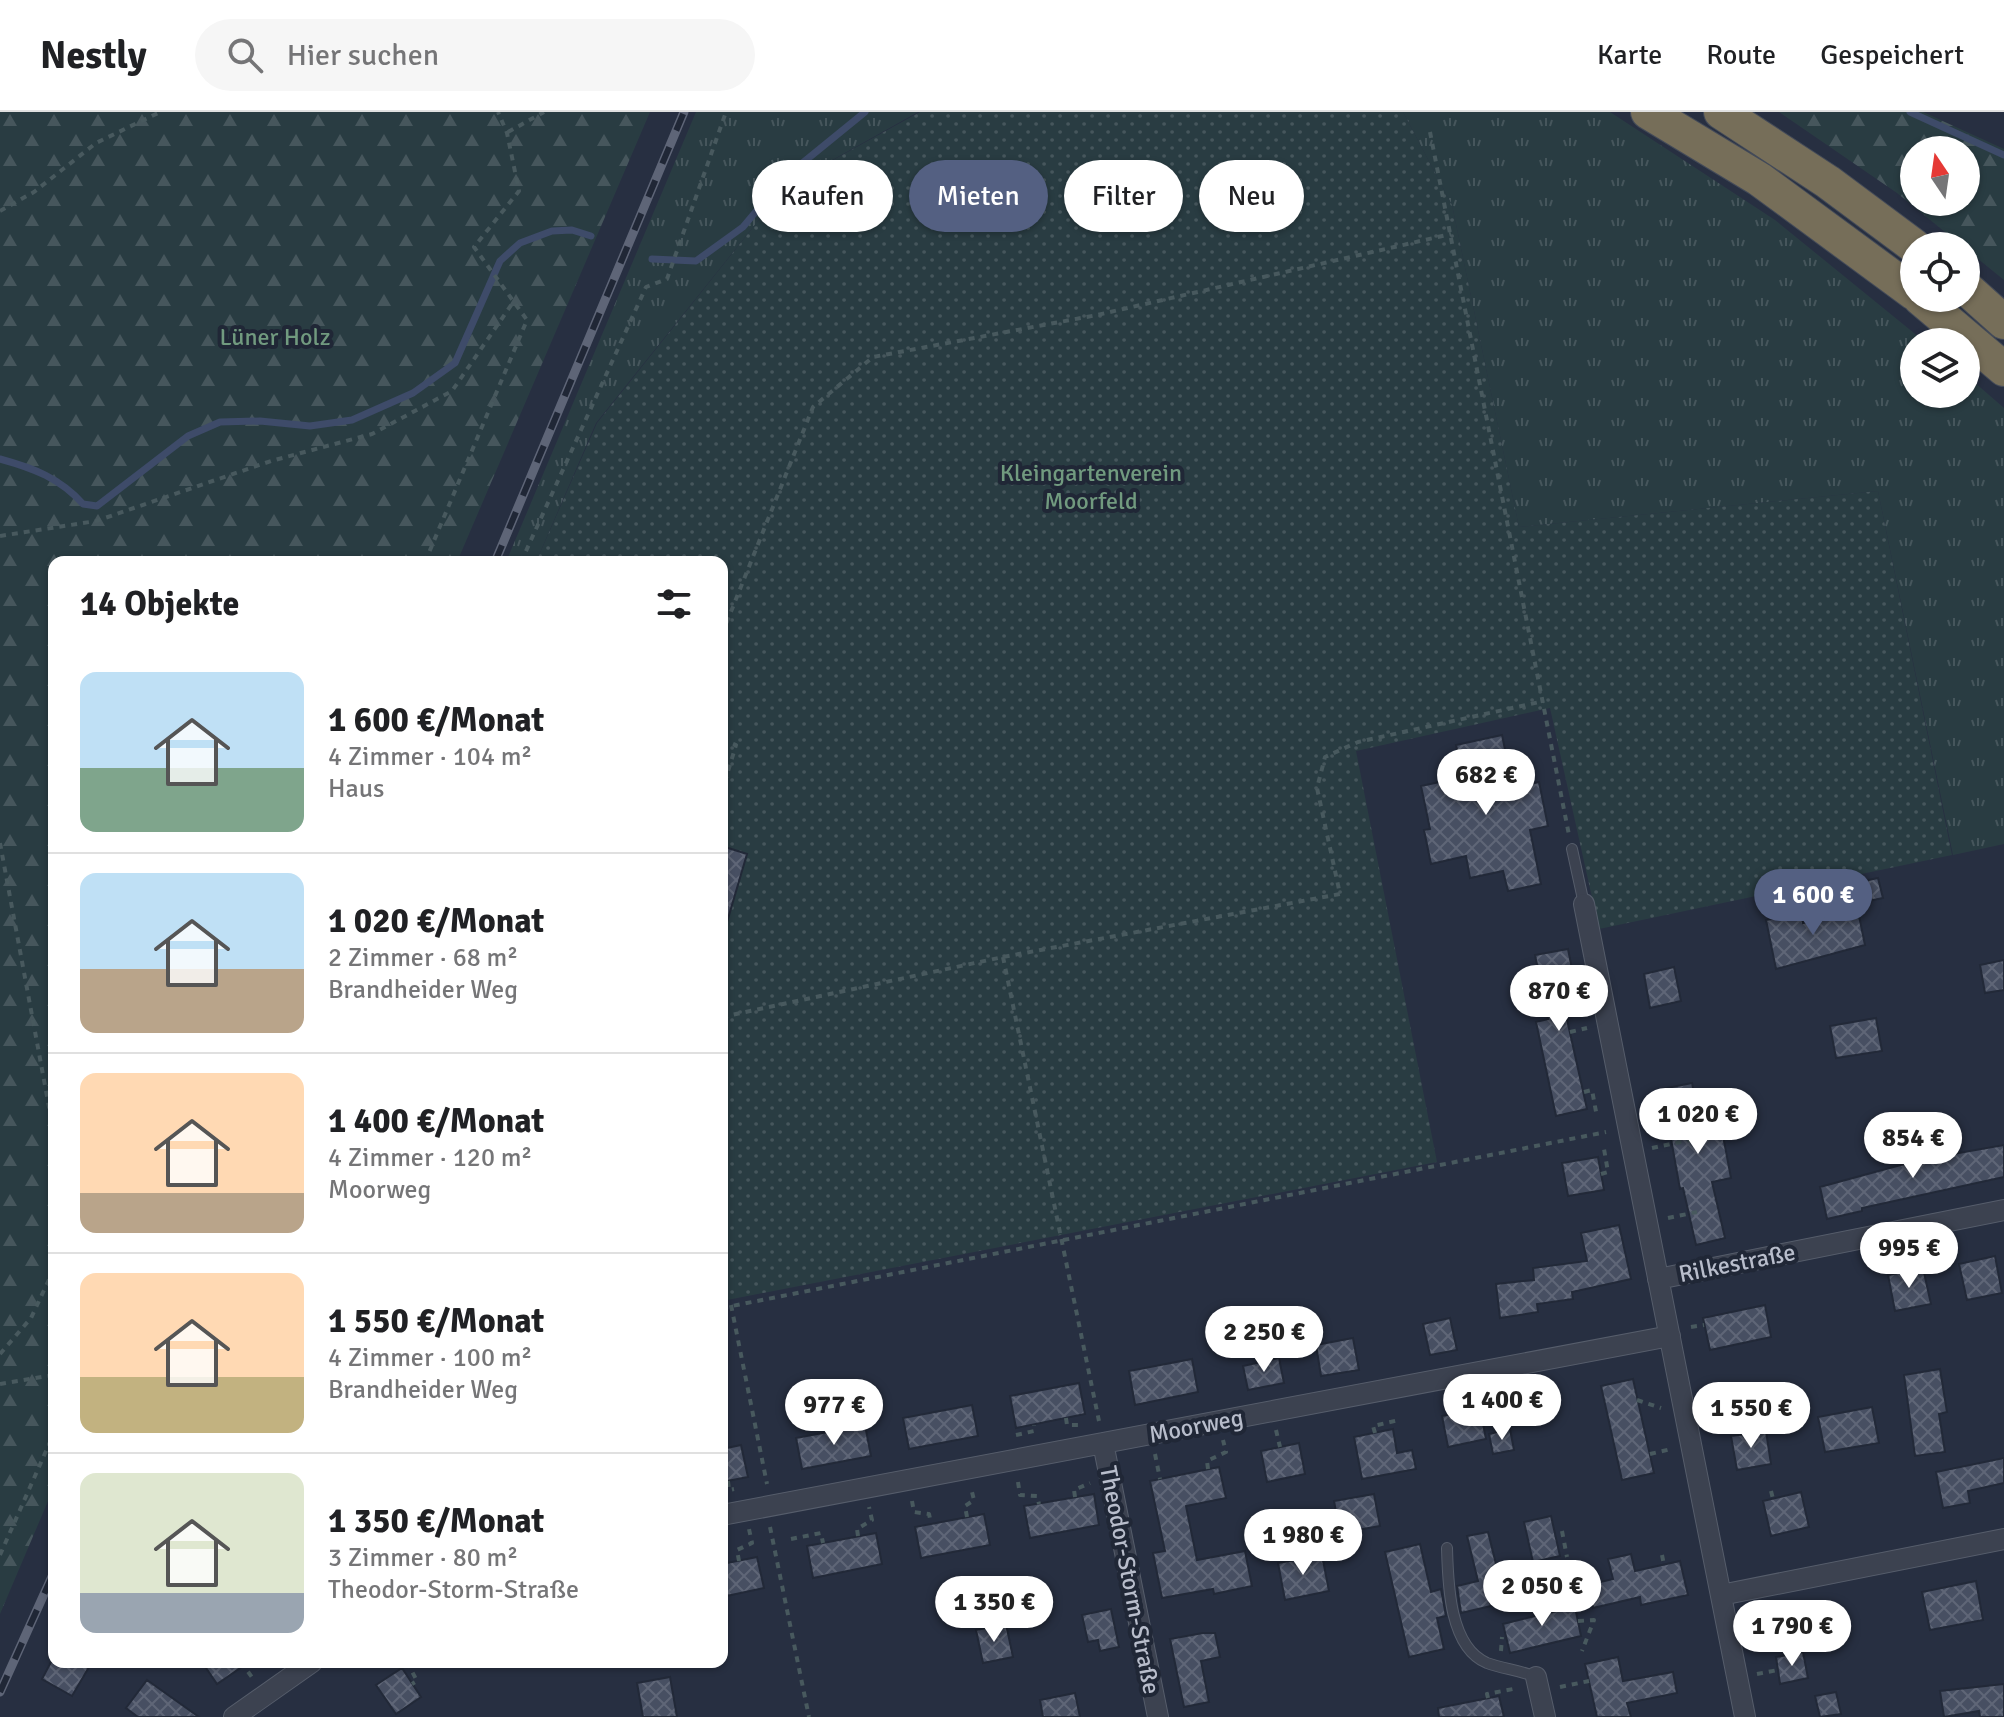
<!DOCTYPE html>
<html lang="de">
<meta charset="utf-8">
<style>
:root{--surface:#fff;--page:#f6f6f6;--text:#202124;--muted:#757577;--line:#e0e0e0;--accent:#546082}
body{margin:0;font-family:Signika,sans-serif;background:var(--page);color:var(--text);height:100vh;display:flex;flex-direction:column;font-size:30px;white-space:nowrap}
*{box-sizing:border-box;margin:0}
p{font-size:26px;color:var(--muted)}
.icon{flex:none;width:44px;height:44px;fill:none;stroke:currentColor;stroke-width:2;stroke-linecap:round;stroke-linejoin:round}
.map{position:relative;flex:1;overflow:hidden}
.panel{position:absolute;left:48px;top:444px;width:680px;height:1112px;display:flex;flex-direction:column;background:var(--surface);border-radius:16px;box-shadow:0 2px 6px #0004}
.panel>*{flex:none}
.hud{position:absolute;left:752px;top:48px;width:760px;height:72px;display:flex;gap:16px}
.needle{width:52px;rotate:347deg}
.tools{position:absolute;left:1900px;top:24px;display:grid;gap:16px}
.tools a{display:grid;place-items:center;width:80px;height:80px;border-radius:50%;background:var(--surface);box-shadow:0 2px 6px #0004;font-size:40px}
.price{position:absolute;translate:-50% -68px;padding:0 18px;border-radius:28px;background:#fff;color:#222;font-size:26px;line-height:52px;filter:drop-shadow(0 2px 4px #0008)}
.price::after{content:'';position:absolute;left:50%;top:48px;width:24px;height:18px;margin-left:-12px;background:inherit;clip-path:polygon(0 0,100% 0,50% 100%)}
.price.active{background:var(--accent);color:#fff}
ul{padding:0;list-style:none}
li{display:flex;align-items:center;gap:24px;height:200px;padding:0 32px}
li+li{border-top:2px solid var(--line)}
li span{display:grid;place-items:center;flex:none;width:224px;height:160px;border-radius:16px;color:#555}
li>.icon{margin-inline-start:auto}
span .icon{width:96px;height:96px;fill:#fffc;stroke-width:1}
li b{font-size:34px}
h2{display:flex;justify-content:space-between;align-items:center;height:96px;padding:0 32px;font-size:34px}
.chip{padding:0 28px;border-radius:36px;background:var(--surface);box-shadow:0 2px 6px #0004;font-size:28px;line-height:72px}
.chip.active{background:var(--accent);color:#fff}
header{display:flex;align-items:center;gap:48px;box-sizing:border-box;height:112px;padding:0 40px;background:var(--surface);border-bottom:2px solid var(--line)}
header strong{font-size:38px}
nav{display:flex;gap:44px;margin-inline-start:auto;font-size:28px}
.search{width:560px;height:72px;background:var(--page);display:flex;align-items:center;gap:20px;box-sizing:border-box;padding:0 28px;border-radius:44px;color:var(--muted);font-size:30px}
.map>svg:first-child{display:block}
.grass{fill:url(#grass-tufts)}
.forest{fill:url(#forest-firs);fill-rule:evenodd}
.garden{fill:url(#garden-dots)}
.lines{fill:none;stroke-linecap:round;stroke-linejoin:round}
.stream{stroke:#3e4b69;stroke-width:7}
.building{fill:url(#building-cross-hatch);stroke:#222938;stroke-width:2}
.service-casing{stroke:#565d6b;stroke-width:12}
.minor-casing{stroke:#565d6b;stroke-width:22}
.motorway-casing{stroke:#434a58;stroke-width:36}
.path{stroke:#48595e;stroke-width:4;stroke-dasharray:6 6;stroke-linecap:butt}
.service{stroke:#3c4250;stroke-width:10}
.minor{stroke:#3c4250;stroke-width:20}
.motorway{stroke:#766e59;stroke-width:34}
.rail-casing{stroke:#5e6577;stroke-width:9}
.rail{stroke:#202736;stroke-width:6;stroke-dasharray:18;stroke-linecap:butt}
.labels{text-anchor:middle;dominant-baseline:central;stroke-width:8;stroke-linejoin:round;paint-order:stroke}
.park-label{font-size:24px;fill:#719a7f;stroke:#202736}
.street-label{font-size:24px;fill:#b8bdcb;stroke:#202736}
</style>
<header>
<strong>Nestly</strong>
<div class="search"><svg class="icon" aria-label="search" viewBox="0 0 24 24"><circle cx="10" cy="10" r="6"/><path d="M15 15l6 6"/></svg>Hier suchen</div>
<nav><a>Karte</a><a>Route</a><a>Gespeichert</a></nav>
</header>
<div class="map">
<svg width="2004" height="1605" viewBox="0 0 2004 1605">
<defs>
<pattern id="grass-tufts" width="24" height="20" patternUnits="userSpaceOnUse" patternTransform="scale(2)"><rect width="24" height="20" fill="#293c42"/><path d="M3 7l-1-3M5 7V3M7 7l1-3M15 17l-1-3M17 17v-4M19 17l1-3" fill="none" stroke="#46565c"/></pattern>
<pattern id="forest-firs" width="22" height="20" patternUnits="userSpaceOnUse" patternTransform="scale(2)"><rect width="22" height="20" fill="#293c42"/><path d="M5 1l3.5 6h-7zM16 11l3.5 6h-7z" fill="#46565c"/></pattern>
<pattern id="garden-dots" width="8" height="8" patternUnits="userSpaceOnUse" patternTransform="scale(2)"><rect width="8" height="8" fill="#293c42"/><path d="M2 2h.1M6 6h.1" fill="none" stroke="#46565c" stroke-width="1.8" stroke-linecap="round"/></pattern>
<pattern id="building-cross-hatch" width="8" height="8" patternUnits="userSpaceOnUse" patternTransform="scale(2)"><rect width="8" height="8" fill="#474f62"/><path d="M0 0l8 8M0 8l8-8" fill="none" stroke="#5f6677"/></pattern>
</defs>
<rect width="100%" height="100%" fill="#272f41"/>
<!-- grass -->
<path class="grass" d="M 696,0 L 918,0 L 786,74 L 596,311 L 536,450 L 506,450 Z
M 1403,0 L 1610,0 L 1775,108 L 1925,230 L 1914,230 L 1914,282 L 1966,282 L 1966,263 L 2004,296 L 2004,732 L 1953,743 L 1878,379 L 1519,415 L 1452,93 Z"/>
<!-- forest -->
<path class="forest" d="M 0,0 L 650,0 L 457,450 L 54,450 L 54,1375 L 0,1502 Z
M 1779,0 L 1923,0 L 2004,37 L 2004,168 L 1897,81 ZM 1914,38 L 1966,38 L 1966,90 L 1914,90 Z"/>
<!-- garden -->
<path class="garden" d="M 920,0 L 1403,0 L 1452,93 L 1519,415 L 1878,379 L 1952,743 L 1599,817 L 1550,596 L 1356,639 L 1437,1050 L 722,1189 L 722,450 L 536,450 L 597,311 L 786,74 Z"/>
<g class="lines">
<!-- stream -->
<path class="stream" d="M 1910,0 L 2004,43
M 652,147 L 696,149 L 743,115 L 784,66 L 865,0
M 0,347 C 33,356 60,366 83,392 L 97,394 L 188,324 L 220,310 L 260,309 L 310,314 L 352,308 L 413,281 L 455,251 L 500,149 L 520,131 L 552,119 L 572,118 L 591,124"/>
</g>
<!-- building -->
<path class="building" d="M 1502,623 L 1513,676 L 1539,670 L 1548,714 L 1530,718 L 1541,772 L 1508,779 L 1503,759 L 1470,766 L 1466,744 L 1431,752 L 1424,718 L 1430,717 L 1421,674 L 1463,665 L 1456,633 Z
M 722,734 L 747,742 L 727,810 L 722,809 Z
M 1878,766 L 1883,786 L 1849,793 L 1845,773 Z
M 1858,799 L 1865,833 L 1776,857 L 1766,808 L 1801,801 L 1803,811 Z
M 1568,837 L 1577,882 L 1562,885 L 1587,997 L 1556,1004 L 1536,910 L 1548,907 L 1535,843 Z
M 2004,848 L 2004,878 L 1985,881 L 1980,853 Z
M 1674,855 L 1681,889 L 1650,896 L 1644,862 Z
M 1876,906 L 1882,939 L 1836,946 L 1830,914 Z
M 1692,971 L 1695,985 L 1715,981 L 1731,1066 L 1712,1070 L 1725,1126 L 1696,1133 L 1683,1076 L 1680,1077 L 1662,977 Z
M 2004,1033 L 2004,1065 L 1862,1096 L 1862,1099 L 1827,1107 L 1820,1075 L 1919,1048 Z
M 1598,1045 L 1604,1078 L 1568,1084 L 1562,1051 Z
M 1619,1113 L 1631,1167 L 1572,1180 L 1573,1187 L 1537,1192 L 1538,1200 L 1500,1206 L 1496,1172 L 1534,1168 L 1533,1156 L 1587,1149 L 1581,1121 Z
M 1995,1144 L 2002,1181 L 1967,1188 L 1959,1152 Z
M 1923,1156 L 1931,1192 L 1895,1199 L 1888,1163 Z
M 1765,1193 L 1771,1225 L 1710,1238 L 1703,1206 Z
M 1450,1206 L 1457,1238 L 1430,1243 L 1423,1212 Z
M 1353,1226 L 1359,1258 L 1321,1264 L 1316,1233 Z
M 1279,1246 L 1284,1271 L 1248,1278 L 1243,1254 Z
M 1192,1247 L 1198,1280 L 1135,1293 L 1129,1259 Z
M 1940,1257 L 1947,1300 L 1939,1302 L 1945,1340 L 1915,1344 L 1904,1263 Z
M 1633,1267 L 1654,1361 L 1622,1368 L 1601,1274 Z
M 1079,1271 L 1085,1302 L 1016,1316 L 1010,1284 Z
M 1767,1280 L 1773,1317 L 1752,1320 L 1746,1283 Z
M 972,1293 L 978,1324 L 909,1337 L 903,1306 Z
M 1872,1295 L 1879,1331 L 1825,1340 L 1818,1305 Z
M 1480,1296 L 1486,1327 L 1448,1335 L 1442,1304 Z
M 865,1313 L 871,1344 L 802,1357 L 796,1326 Z
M 1393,1317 L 1397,1341 L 1412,1338 L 1416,1357 L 1362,1367 L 1354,1325 Z
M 1510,1317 L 1514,1338 L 1493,1342 L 1489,1322 Z
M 1766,1319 L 1771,1352 L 1737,1358 L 1731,1324 Z
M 1299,1331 L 1305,1362 L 1267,1370 L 1261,1339 Z
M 741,1333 L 748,1365 L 722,1370 L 722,1337 Z
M 2004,1346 L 2004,1371 L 1968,1379 L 1970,1391 L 1943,1396 L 1936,1360 Z
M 1219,1355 L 1226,1386 L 1186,1394 L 1197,1448 L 1245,1439 L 1252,1474 L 1214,1482 L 1213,1477 L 1162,1486 L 1153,1441 L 1165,1439 L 1150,1369 Z
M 1801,1380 L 1809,1415 L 1771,1424 L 1763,1389 Z
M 1094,1382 L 1099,1413 L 1030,1426 L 1024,1394 Z
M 1374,1382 L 1380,1414 L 1340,1421 L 1334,1389 Z
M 984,1402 L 990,1433 L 921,1446 L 915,1415 Z
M 1551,1404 L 1560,1444 L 1533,1450 L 1524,1410 Z
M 1488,1420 L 1499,1464 L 1485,1467 L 1491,1494 L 1461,1501 L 1457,1474 L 1478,1469 L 1467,1424 Z
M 876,1421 L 882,1452 L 813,1466 L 807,1434 Z
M 1420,1432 L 1431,1480 L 1441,1477 L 1446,1504 L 1437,1506 L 1444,1537 L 1409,1545 L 1385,1440 Z
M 1631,1442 L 1635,1459 L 1680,1449 L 1688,1483 L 1641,1493 L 1640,1485 L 1593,1496 L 1588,1473 L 1613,1467 L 1608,1447 Z
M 1322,1443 L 1329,1479 L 1285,1488 L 1278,1451 Z
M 757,1445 L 764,1476 L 722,1485 L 722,1452 Z
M 1976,1469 L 1983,1508 L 1930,1518 L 1922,1480 Z
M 1549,1487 L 1552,1500 L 1575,1495 L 1581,1524 L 1510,1541 L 1503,1512 L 1535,1504 L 1532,1491 Z
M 1111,1497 L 1119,1535 L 1100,1539 L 1098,1528 L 1088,1530 L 1082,1503 Z
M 1006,1512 L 1013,1545 L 983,1551 L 976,1518 Z
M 1203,1521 L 1215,1521 L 1220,1545 L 1201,1549 L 1209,1590 L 1184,1595 L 1170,1527 Z
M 1803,1540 L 1808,1566 L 1780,1572 L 1776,1545 Z
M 1618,1545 L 1623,1569 L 1673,1560 L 1677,1581 L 1627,1591 L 1631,1605 L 1597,1605 L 1585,1552 Z
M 51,1550 L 92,1550 L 72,1584 L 42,1567 Z
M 202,1550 L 249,1550 L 217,1572 Z
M 402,1556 L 421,1585 L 396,1602 L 376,1573 Z
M 670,1565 L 677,1605 L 643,1605 L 637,1571 Z
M 147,1568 L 199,1605 L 138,1605 L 126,1596 Z
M 2004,1572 L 2004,1605 L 1980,1605 L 1979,1599 L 1944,1605 L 1940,1579 Z
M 1836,1580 L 1841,1602 L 1820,1605 L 1815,1584 Z
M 1075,1581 L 1080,1605 L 1043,1605 L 1040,1588 Z
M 1499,1584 L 1504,1605 L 1439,1605 L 1438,1596 Z"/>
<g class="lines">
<!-- service casing -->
<g class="service-casing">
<path id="service" d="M 1572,737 L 1584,792
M 1447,1436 C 1448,1471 1449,1535 1487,1551 C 1503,1557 1520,1558 1536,1565"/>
</g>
<!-- minor casing -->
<g class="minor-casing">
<path id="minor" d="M 1584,792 L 1745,1605
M 1658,1167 L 2004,1098
M 1103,1331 L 1158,1605
M 722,1403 L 1670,1224
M 1721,1483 L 2004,1427
M 1536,1565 L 1545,1605
M 234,1605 L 312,1550"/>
</g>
<!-- motorway casing -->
<g class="motorway-casing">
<path id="motorway" d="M 1648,0 L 1759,67 L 1914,181
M 1721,0 L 1828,70 L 1914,134
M 1966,176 L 2004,210
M 1920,186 L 2004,257"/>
</g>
<!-- path -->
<path class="path" d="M 508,20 L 544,0
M 1430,20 L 1569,723
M 0,99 L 34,80 L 96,31 L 160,0
M 0,424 L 96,409 L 271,349 L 372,322 L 452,279 L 514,189
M 425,450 L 527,208 L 474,135 L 519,79 L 507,21 L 498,0
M 521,450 L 646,175 L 667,167 L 726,0
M 722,522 L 813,295 L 873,245 L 1097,203 L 1451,122
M 722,627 L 736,633 L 722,679
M 0,731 L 54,1022
M 1003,845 L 1099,1309
M 722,905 L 1003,845 L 1340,782 L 1317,676 L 1325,645 L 1358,630 L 1544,589
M 1570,920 L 1587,916
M 1584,980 L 1592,978 L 1597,1005
M 1644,996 L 1665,992
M 1652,1036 L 1695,1027 L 1696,1032
M 1601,1062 L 1608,1060 L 1604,1037
M 1668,1106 L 1697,1100
M 731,1193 L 767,1372
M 722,1196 L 1606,1020
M 1691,1215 L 1704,1213
M 0,1242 L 31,1206 L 54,1157
M 0,1272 L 54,1263
M 1637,1288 L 1661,1296
M 1461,1300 L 1459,1294 L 1491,1287
M 1739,1304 L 1748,1322
M 1066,1306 L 1067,1313 L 1083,1313
M 1276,1318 L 1280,1335
M 1375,1321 L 1373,1314 L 1399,1308
M 1016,1323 L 1034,1319 L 1034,1313
M 1155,1342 L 1160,1367
M 1650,1342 L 1671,1337
M 1208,1357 L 1207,1349 L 1226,1340 L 1223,1328
M 728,1369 L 729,1378 L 734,1377
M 1018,1370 L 1020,1383 L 1037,1384 L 1039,1392
M 1771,1379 L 1773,1387
M 1075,1385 L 1074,1378 L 1090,1371
M 912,1389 L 914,1400 L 929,1402 L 931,1411
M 967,1405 L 965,1394 L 974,1388 L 971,1376
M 770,1415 L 809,1605
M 1562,1419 L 1567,1445
M 858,1424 L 857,1417 L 872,1408 L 869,1395
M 791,1427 L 821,1421 L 823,1431
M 0,1443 L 54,1321
M 1662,1443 L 1664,1453
M 739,1449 L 737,1438 L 752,1431 L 749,1417
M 1578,1509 L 1594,1508 L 1582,1539
M 1501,1539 L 1502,1525
M 241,1550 L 254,1568
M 407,1550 L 417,1569 L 412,1572
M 1757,1562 L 1778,1558
M 1560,1575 L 1589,1569
M 1488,1586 L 1487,1582 L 1513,1577"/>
<!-- service -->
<use href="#service" class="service"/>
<!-- minor -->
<use href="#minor" class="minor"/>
<!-- motorway -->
<use href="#motorway" class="motorway"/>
<!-- rail casing -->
<g class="rail-casing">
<path id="rail" d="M 495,450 L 684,0
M 0,1580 L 54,1460"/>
</g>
<!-- rail -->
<use href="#rail" class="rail"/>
</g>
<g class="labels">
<!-- park labels -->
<g class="park-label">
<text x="275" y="225">Lüner Holz</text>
<text x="1091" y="361">Kleingartenverein<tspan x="1091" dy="28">Moorfeld</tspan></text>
</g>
<!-- street labels -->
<g class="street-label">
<text transform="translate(1737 1151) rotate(-11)">Rilkestraße</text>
<text transform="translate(1196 1314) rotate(-11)">Moorweg</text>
<text transform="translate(1130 1468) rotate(79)">Theodor-Storm-Straße</text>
</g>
</g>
</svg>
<div class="tools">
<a><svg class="needle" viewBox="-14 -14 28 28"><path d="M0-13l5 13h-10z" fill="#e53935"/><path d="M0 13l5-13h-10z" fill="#757577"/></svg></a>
<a><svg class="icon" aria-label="locate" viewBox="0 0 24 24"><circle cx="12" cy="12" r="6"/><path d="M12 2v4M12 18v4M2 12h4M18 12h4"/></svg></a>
<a><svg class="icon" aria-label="layers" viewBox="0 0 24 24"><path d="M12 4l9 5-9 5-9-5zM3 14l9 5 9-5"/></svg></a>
</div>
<b class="price" style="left:1486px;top:705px">682 €</b>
<b class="price active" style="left:1813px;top:825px">1 600 €</b>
<b class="price" style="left:1559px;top:921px">870 €</b>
<b class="price" style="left:1698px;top:1044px">1 020 €</b>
<b class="price" style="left:1913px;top:1068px">854 €</b>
<b class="price" style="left:1909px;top:1178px">995 €</b>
<b class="price" style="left:1264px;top:1262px">2 250 €</b>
<b class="price" style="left:1502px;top:1330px">1 400 €</b>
<b class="price" style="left:834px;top:1335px">977 €</b>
<b class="price" style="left:1751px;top:1338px">1 550 €</b>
<b class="price" style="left:1303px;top:1465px">1 980 €</b>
<b class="price" style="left:1542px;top:1516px">2 050 €</b>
<b class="price" style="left:994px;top:1532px">1 350 €</b>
<b class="price" style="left:1792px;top:1556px">1 790 €</b>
<div class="hud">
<a class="chip">Kaufen</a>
<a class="chip active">Mieten</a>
<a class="chip">Filter</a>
<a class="chip">Neu</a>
</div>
<section class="panel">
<h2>14 Objekte<svg class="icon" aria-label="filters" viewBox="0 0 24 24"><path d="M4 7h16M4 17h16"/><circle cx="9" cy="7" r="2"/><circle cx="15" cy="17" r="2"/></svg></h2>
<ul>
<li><span style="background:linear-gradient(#bfe0f5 60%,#7fa58c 0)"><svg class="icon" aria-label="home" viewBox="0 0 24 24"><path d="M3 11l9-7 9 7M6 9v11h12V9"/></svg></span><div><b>1 600 €/Monat</b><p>4 Zimmer · 104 m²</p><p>Haus</p></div></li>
<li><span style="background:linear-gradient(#bfe0f5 60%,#b9a48a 0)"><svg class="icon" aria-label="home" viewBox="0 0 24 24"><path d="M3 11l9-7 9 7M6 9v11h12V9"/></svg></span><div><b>1 020 €/Monat</b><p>2 Zimmer · 68 m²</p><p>Brandheider Weg</p></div></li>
<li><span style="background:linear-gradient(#ffd9b3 75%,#b9a48a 0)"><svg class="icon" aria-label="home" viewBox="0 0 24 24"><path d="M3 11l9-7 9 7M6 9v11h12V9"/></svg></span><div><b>1 400 €/Monat</b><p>4 Zimmer · 120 m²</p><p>Moorweg</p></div></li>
<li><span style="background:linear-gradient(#ffd9b3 65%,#c2b280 0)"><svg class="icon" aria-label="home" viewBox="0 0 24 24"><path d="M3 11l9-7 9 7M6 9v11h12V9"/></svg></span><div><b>1 550 €/Monat</b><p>4 Zimmer · 100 m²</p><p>Brandheider Weg</p></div></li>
<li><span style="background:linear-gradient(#dfe7d0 75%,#9aa5b1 0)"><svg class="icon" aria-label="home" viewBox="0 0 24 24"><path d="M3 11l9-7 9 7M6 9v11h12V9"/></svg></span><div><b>1 350 €/Monat</b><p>3 Zimmer · 80 m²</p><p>Theodor-Storm-Straße</p></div></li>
</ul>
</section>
</div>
